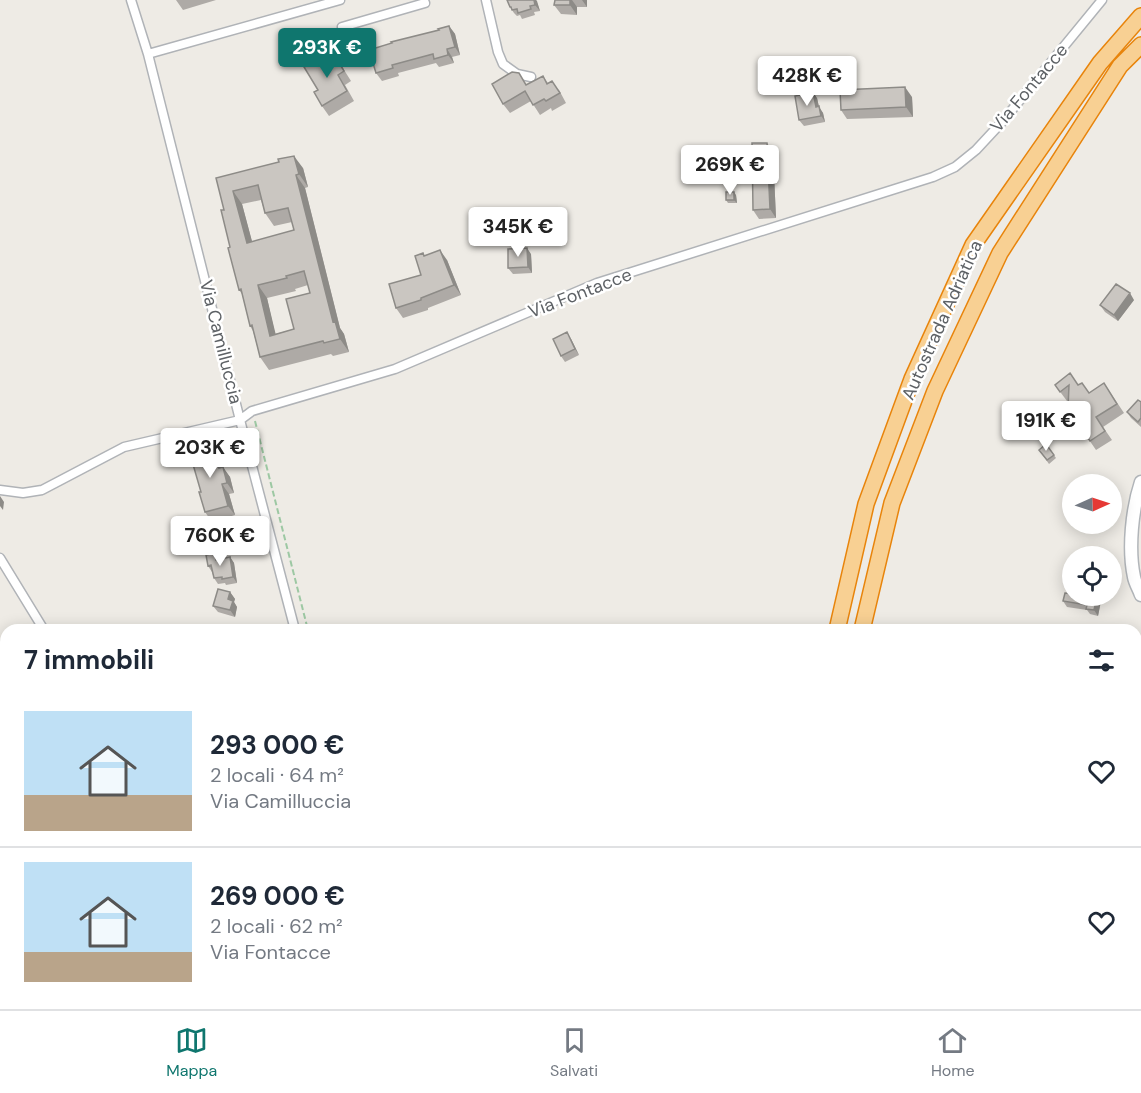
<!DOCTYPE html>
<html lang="it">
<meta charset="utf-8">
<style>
:root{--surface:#fff;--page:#f6f6f7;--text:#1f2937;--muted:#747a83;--line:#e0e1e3;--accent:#0f766e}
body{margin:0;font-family:"DM Sans",sans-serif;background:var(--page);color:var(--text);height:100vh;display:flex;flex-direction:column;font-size:22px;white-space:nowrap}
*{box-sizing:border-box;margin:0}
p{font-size:20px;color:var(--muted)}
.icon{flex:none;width:33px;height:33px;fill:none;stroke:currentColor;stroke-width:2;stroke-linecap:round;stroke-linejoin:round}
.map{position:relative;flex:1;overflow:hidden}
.drawer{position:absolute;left:0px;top:624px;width:1142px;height:386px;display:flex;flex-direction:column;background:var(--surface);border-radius:18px 18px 0 0;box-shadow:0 3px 15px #0003}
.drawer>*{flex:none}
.needle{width:39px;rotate:87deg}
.buttons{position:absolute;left:1062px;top:474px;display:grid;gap:12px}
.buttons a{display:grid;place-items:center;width:60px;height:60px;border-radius:50%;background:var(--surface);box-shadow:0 3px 15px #0003;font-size:30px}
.price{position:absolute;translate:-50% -51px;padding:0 14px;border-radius:6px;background:#fff;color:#222;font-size:20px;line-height:39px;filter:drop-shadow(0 2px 3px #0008)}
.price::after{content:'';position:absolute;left:50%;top:36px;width:18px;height:14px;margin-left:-9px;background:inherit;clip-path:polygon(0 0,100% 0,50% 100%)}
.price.active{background:var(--accent);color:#fff}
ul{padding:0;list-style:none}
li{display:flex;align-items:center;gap:18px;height:150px;padding:0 24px}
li+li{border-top:2px solid var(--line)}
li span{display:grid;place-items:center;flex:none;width:168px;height:120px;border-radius:0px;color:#555}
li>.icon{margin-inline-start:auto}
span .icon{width:72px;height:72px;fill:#fffc;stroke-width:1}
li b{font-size:26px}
h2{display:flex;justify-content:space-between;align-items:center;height:72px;padding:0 24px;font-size:26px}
.tab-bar{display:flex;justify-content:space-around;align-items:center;height:84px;border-top:2px solid var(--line);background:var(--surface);font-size:16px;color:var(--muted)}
.tab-bar a{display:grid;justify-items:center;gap:3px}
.tab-bar .active{color:var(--accent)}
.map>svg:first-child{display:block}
.green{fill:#c7e5c3}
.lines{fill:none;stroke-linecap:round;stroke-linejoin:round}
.stream{stroke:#a9e3fb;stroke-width:3}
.lane-casing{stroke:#b0b3b7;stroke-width:8}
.street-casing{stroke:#b0b3b7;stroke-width:11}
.secondary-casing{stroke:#b1b5b9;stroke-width:15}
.highway-casing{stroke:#e8840b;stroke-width:18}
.path{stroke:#9dc8a3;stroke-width:2;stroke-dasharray:6 3;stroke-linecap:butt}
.lane{stroke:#fff;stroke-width:4.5}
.street{stroke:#fff;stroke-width:8}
.secondary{stroke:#fff;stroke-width:12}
.highway{stroke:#f8d093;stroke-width:15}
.wall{fill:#aeaaa6;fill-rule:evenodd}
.shaded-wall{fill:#8d8b87}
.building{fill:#cac6c1;stroke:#8d8b87;stroke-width:1.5;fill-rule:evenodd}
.labels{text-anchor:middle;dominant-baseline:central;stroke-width:5;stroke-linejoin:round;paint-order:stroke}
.street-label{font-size:18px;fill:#5d6165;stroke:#fff}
</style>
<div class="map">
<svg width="1141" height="1009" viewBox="0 0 1141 1009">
<rect width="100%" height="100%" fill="#eeebe5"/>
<!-- green -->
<path class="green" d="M 1141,689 L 1141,747 L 1136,743 L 1136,693 Z"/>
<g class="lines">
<!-- stream -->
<path class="stream" d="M 750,1009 L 751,1004"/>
<!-- lane casing -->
<g class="lane-casing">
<path id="lane" d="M 0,968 L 6,961"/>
</g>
<!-- street casing -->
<g class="street-casing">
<path id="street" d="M 131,0 L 148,54 L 240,420 L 295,630
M 486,0 L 498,52 L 503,64 L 517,74 L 531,77
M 342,27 L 425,3
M 148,54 L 340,0
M 0,490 L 23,493 L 42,490 L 124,447 L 240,420 L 252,411 L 395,369 L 597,283 L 933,177 L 955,167 L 976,150 L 1002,122 L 1102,0
M 0,558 L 44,630
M 1136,931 L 1141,932
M 201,1004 L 208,1009
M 337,1009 L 339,1004
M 1135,1009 L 1141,1001"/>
</g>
<!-- secondary casing -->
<g class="secondary-casing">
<path id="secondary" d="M 1141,482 C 1132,509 1128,549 1134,577 C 1135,583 1139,589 1141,595
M 1136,682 L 1141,679
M 1136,756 L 1141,763
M 0,927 L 6,927"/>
</g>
<!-- highway casing -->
<g class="highway-casing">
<path id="highway" d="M 837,630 L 866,504 L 912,379 L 973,245 L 1100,63 L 1141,16
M 862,630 L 892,503 L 935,391 L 1000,253 L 1120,66 L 1141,45
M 778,1009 L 778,1004
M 803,1009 L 803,1004"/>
</g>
<!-- path -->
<path class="path" d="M 255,421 L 308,630
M 648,1004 L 653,1009"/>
<!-- lane -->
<use href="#lane" class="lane"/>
<!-- street -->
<use href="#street" class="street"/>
<!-- secondary -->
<use href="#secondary" class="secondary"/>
<!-- highway -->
<use href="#highway" class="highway"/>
</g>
<!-- wall -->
<path class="wall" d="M 176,0 L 216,0 L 183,10 Z
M 507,0 L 536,0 L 540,11 L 534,12 L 535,15 L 522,19 L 520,15 L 517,16 L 514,13 L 510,7 Z
M 555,0 L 587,0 L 587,7 L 577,7 L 577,15 L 561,14 L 554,5 Z
M 449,26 L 455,34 L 460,55 L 452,57 L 454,63 L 439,67 L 436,63 L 398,73 L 399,76 L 382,81 L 376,73 L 439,30 Z
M 334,54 L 351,81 L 345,85 L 354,101 L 329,116 L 322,106 L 318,90 L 324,60 Z
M 543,76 L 548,83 L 559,90 L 566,103 L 552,111 L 551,108 L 540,115 L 531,101 L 510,113 L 503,104 L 527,85 Z
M 912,97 L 913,117 L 847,119 L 841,110 Z
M 817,98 L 819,107 L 823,113 L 825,122 L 804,126 L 799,120 Z
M 773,152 L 776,218 L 759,219 L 753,210 Z
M 303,168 L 308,187 L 305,188 L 340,328 L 344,334 L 349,352 L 333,356 L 331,354 L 269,370 L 260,357 L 253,331 L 250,326 L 242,294 L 239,290 L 224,210 L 216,178 ZM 261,200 L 265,213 L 274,226 L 292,222 L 294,230 L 252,242 L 242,204 ZM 308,285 L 310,293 L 294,329 L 275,334 L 267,298 L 296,291 L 295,289 Z
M 736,195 L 737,203 L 728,203 L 726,200 Z
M 531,254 L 532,273 L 513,274 L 508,268 Z
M 425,256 L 447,260 L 461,295 L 428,308 L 428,310 L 403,318 L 396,308 L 421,275 Z
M 1134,300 L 1118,321 L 1105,312 L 1100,305 Z
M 571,339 L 579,355 L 565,362 L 561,356 Z
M 1104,383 L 1124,413 L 1103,427 L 1112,440 L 1096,450 L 1068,409 L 1069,400 L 1067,401 L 1055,385 L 1078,385 L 1089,393 Z
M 1141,402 L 1141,427 L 1131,418 L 1127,412 Z
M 1046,444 L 1056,458 L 1049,464 L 1039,450 Z
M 213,447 L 220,457 L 222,467 L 230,477 L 234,493 L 229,494 L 235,515 L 212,522 L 205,512 L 201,492 Z
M 230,557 L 234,563 L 237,583 L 226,585 L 225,583 L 218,584 L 214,578 L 212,572 L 208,566 L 219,559 Z
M 230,592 L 235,599 L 234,602 L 237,607 L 235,617 L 218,612 L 213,606 Z
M 1089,596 L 1102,596 L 1098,616 L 1090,614 L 1087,610 L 1067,607 L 1063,601 L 1089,597 Z
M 6,799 L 6,834 L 3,834 L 0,830 L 0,810 L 1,810 Z
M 1136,950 L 1141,958 L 1141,974 L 1136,974 Z"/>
<!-- shaded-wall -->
<path class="shaded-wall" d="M 534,0 L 536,0 L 537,1 L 540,11 L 535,5 Z
M 570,0 L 572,0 L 577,7 L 577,15 L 570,5 Z
M 582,0 L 587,0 L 587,7 Z
M 449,26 L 455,34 L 460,55 L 455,47 Z
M 447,49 L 452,57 L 454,63 L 448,55 Z
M 905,87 L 912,97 L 913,117 L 906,107 Z
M 813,92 L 817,98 L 819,107 L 823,113 L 825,122 L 816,107 Z
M 767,143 L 773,152 L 776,218 L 770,209 Z
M 294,156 L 303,168 L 308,187 L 299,174 Z
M 296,175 L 305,188 L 340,328 L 344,334 L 349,352 L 340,339 L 333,322 Z
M 233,191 L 242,204 L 256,256 L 247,243 Z
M 734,192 L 736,195 L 737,203 L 734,200 Z
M 527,248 L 531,254 L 532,273 L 528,267 Z
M 440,250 L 447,260 L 461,295 L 454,285 Z
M 258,285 L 267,298 L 279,348 L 270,336 Z
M 1130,293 L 1134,300 L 1118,321 L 1114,315 Z
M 567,332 L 571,339 L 579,355 L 575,349 Z
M 213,447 L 220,457 L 225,478 L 219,468 Z
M 223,467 L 230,477 L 234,493 L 227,483 Z
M 222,484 L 229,494 L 235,515 L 228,506 Z
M 0,496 L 4,502 L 3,510 L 0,506 Z
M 230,557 L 234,563 L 237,583 L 233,577 Z
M 230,592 L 235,599 L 234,602 L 237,607 L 235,617 L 230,610 L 228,599 Z
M 1097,596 L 1102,596 L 1098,616 L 1094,610 Z
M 1136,950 L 1141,958 L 1141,974 L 1136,966 Z
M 1115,1004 L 1120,1004 L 1123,1008 L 1123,1009 L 1111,1009 Z"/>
<!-- building -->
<path class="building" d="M 507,0 L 534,0 L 535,5 L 530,6 L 531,9 L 518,13 L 517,9 L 512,10 L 511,7 L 510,7 Z
M 555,0 L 570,0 L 570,5 L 554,5 Z
M 449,26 L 455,47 L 447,49 L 448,55 L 434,59 L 433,54 L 392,65 L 393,68 L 376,73 L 369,50 L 392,43 L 391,42 L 439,30 L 438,29 Z
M 334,54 L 344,71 L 338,75 L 347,91 L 322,106 L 314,92 L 318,90 L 304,67 L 322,57 L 324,61 Z
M 512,72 L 519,73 L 526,85 L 543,76 L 547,84 L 552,81 L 560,93 L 546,101 L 544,99 L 533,105 L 525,91 L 503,104 L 492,84 Z
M 905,87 L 906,107 L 841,110 L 840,90 Z
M 813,92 L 816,107 L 819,106 L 821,116 L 799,120 L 795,96 Z
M 752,143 L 767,143 L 770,209 L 753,210 Z
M 294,156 L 299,174 L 296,175 L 333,322 L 335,321 L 340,339 L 324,343 L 323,341 L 260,357 L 252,325 L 250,326 L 241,289 L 239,290 L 228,248 L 230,247 L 221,210 L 224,210 L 216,178 L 279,162 L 278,159 ZM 258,185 L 265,213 L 288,208 L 294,230 L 247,243 L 233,191 ZM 304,271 L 310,293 L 286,299 L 294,329 L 270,336 L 258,285 L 287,278 L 286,276 Z
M 726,192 L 734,192 L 734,200 L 726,200 Z
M 527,248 L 528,267 L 508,268 L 508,249 Z
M 440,250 L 454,285 L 421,298 L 421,300 L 396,308 L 389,284 L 421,275 L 415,256 L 423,253 L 424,256 Z
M 1116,284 L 1130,293 L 1114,315 L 1100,305 Z
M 567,332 L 575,349 L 561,356 L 553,339 Z
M 1070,373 L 1078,385 L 1082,383 L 1089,393 L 1104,383 L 1117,404 L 1096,417 L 1105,431 L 1090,441 L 1068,409 L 1069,385 L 1060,392 L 1055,385 Z
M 1138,400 L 1141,402 L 1141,418 L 1138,422 L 1127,412 Z
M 1046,444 L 1054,455 L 1047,460 L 1039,450 Z
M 213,447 L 219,468 L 223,467 L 227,483 L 222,484 L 228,506 L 205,512 L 199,492 L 201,492 L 190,454 Z
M 215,553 L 216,560 L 230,557 L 233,577 L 222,579 L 222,577 L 214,578 L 211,565 L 208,566 L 206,555 Z
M 218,589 L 230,592 L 228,599 L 233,601 L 230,610 L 213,606 Z
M 1065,593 L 1072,594 L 1072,596 L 1089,597 L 1089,596 L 1097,596 L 1094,610 L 1086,609 L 1087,605 L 1063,601 Z
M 2,798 L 6,799 L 6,825 L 0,825 L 0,810 L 1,810 Z
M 1060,1004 L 1115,1004 L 1111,1009 L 1056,1009 Z"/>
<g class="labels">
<!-- street labels -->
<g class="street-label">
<text transform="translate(1029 88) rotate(-50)">Via Fontacce</text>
<text transform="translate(580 293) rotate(-21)">Via Fontacce</text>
<text transform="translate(942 320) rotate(-66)">Autostrada Adriatica</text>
<text transform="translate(221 342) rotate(76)">Via Camilluccia</text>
</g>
</g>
</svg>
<div class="buttons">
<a><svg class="needle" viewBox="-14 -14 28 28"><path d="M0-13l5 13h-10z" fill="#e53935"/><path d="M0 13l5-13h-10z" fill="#747a83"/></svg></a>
<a><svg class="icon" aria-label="locate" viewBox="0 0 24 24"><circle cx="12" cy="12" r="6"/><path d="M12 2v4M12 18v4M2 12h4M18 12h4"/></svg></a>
</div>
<b class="price active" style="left:327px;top:79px">293K €</b>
<b class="price" style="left:807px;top:107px">428K €</b>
<b class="price" style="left:730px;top:196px">269K €</b>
<b class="price" style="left:518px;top:258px">345K €</b>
<b class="price" style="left:1046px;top:452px">191K €</b>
<b class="price" style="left:210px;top:479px">203K €</b>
<b class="price" style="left:220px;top:567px">760K €</b>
<section class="drawer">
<h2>7 immobili<svg class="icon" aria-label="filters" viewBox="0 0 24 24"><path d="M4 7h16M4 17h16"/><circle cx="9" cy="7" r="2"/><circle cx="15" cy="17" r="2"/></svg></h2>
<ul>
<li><span style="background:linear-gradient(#bfe0f5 70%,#b9a48a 0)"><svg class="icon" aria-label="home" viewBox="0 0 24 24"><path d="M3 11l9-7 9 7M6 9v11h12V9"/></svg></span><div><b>293 000 €</b><p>2 locali · 64 m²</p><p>Via Camilluccia</p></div><svg class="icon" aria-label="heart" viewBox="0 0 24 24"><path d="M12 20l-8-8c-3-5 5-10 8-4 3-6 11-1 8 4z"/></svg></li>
<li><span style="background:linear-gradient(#bfe0f5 75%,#b9a48a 0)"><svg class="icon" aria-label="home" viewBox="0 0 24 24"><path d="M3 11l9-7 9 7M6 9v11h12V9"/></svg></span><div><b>269 000 €</b><p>2 locali · 62 m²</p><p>Via Fontacce</p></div><svg class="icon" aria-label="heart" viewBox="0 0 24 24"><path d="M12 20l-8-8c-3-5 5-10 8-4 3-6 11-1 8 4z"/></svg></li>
</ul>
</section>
</div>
<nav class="tab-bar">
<a class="active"><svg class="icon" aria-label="map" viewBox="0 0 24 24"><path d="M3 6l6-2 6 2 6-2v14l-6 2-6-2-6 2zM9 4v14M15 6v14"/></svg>Mappa</a>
<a><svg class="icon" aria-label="saved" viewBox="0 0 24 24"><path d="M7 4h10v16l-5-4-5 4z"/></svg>Salvati</a>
<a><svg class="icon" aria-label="home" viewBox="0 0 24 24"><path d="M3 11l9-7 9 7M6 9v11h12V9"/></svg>Home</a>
</nav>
